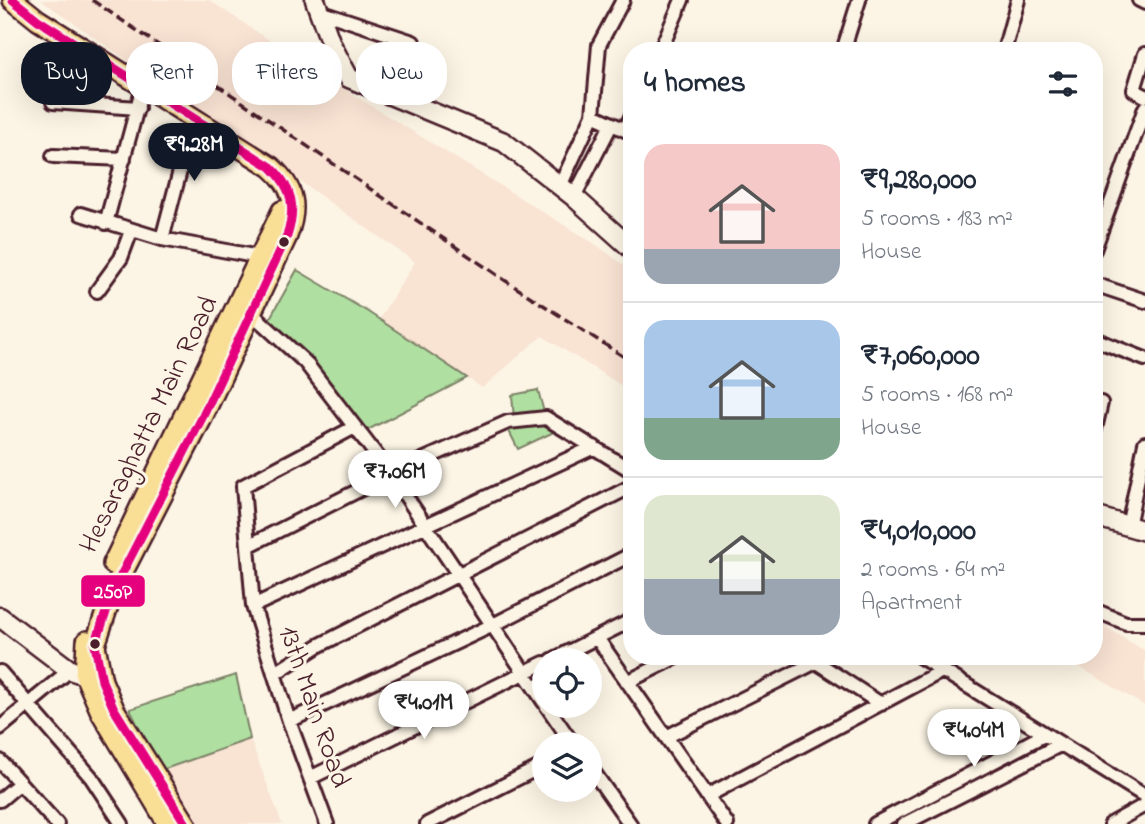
<!DOCTYPE html>
<meta charset="utf-8">
<style>
:root{--surface:#fff;--page:#f2f2f3;--text:#1f2937;--muted:#747a83;--line:#e0e1e3;--accent:#111827}
body{margin:0;font-family:"Indie Flower",sans-serif;background:var(--page);color:var(--text);height:100vh;display:flex;flex-direction:column;font-size:26px;white-space:nowrap}
*{box-sizing:border-box;margin:0}
p{font-size:23px;color:var(--muted)}
.icon{flex:none;width:38px;height:38px;fill:none;stroke:currentColor;stroke-width:2;stroke-linecap:round;stroke-linejoin:round}
.map{position:relative;flex:1;overflow:hidden}
.panel{position:absolute;left:623px;top:42px;width:480px;height:623px;display:flex;flex-direction:column;background:var(--surface);border-radius:28px;box-shadow:0 7px 28px #0002}
.panel>*{flex:none}
.guide{position:absolute;left:21px;top:42px;width:497px;height:63px;display:flex;gap:14px}
.fabs{position:absolute;left:532px;top:648px;display:grid;gap:14px}
.fabs a{display:grid;place-items:center;width:70px;height:70px;border-radius:50%;background:var(--surface);box-shadow:0 7px 28px #0002;font-size:35px}
.price{position:absolute;translate:-50% -60px;padding:0 16px;border-radius:24px;background:#fff;color:#222;font-size:23px;line-height:46px;filter:drop-shadow(0 2px 4px #0008)}
.price::after{content:'';position:absolute;left:50%;top:42px;width:21px;height:16px;margin-left:-10px;background:inherit;clip-path:polygon(0 0,100% 0,50% 100%)}
.price.current{background:var(--accent);color:#fff}
ul{padding:0;list-style:none}
li{display:flex;align-items:center;gap:21px;height:175px;padding:0 21px}
li+li{border-top:2px solid var(--line)}
li span{display:grid;place-items:center;flex:none;width:196px;height:140px;border-radius:21px;color:#555}
li>.icon{margin-inline-start:auto}
span .icon{width:84px;height:84px;fill:#fffc;stroke-width:1}
li b{font-size:30px}
h2{display:flex;justify-content:space-between;align-items:center;height:84px;padding:0 21px;font-size:30px}
.chip{padding:0 24px;border-radius:28px;background:var(--surface);box-shadow:0 7px 28px #0002;font-size:24px;line-height:63px}
.chip.current{background:var(--accent);color:#fff}
.map>svg:first-child{display:block}
.built{fill:#f9e3d3}
.green{fill:#afe0a1;stroke:#7c8066;stroke-width:2}
.lines{fill:none;stroke-linecap:round;stroke-linejoin:round}
.street-casing{stroke:#4a1f2b;stroke-width:18}
.secondary-casing{stroke:#4a1f2b;stroke-width:23}
.primary-casing{stroke:#4a1f2b;stroke-width:24}
.street{stroke:#fcf5e5;stroke-width:12}
.secondary{stroke:#fcf5e5;stroke-width:18}
.primary{stroke:#f9df96;stroke-width:19}
.rail{stroke:#4a1f2b;stroke-width:3.5;stroke-dasharray:10 5;stroke-linecap:butt}
.bus-1-casing{stroke:#fcf5e5;stroke-width:14}
.bus-1{stroke:#e5007d;stroke-width:9}
.bus-dot{fill:#4a1f2b;stroke:#fcf5e5;stroke-width:2.5}
.labels{text-anchor:middle;dominant-baseline:central;stroke-width:6;stroke-linejoin:round;paint-order:stroke}
.street-label{font-size:28px;fill:#4a1f2b;stroke:#fcf5e5}
.line-badge{stroke:#fcf5e5;stroke-width:2.5}
.badge-label{font-size:19px;text-anchor:middle;font-weight:bold;fill:#fff}
</style>
<div class="map">
<svg width="1145" height="824" viewBox="0 0 1145 824">
<rect width="100%" height="100%" fill="#fcf5e5"/>
<filter id="ink" filterUnits="userSpaceOnUse"><feTurbulence type="fractalNoise" baseFrequency=".0143" numOctaves="2"/><feDisplacementMap in="SourceGraphic" scale="14" xChannelSelector="R" yChannelSelector="G"/><feConvolveMatrix kernelMatrix="1 2 1 2 8 2 1 2 1" color-interpolation-filters="sRGB"/></filter>
<g filter="url(#ink)">
<!-- built -->
<path class="built" d="M 41,0 L 209,0 L 326,78 L 595,244 L 632,271 L 632,392 L 542,336 L 482,388 L 379,319 L 415,262 Z
M 1094,620 L 1145,651 L 1145,706 L 1061,656 L 1094,656 Z
M 250,739 L 282,824 L 198,824 L 159,771 Z"/>
<!-- green -->
<path class="green" d="M 297,270 L 368,312 L 467,378 L 364,432 L 266,325 Z
M 538,390 L 545,416 L 514,419 L 512,395 Z
M 546,420 L 560,429 L 518,449 L 509,431 L 510,423 Z
M 236,675 L 250,739 L 159,771 L 130,709 Z"/>
<g class="lines">
<!-- street casing -->
<g class="street-casing">
<path id="street" d="M 1139,0 L 1145,3
M 319,11 L 413,42
M 660,51 L 682,0
M 843,51 L 859,0
M 1004,51 L 1018,0
M 1145,54 L 1134,90 L 1145,96
M 53,102 L 138,108
M 593,115 L 625,130 L 632,115
M 53,156 L 124,159
M 560,186 L 593,115 L 599,45 L 623,0
M 574,197 L 611,125
M 81,214 L 162,239 L 265,258
M 106,223 L 143,86
M 162,239 L 194,118
M 1094,250 L 1145,108
M 1094,284 L 1145,301
M 97,291 L 121,258 L 131,231
M 248,310 L 305,362 L 391,474 L 544,702
M 1094,339 L 1145,359
M 1094,433 L 1101,403
M 1128,527 L 1145,443
M 250,545 L 391,474 L 508,422 L 546,418 L 632,471
M 253,606 L 594,447
M 1094,610 L 1126,623 L 1145,623
M 597,638 L 727,824
M 807,656 L 881,704
M 919,656 L 1145,796
M 552,660 L 632,620
M 0,672 L 91,777 L 122,824
M 274,674 L 318,646 L 632,486
M 627,682 L 679,656
M 546,705 L 573,744
M 289,721 L 493,625 L 632,554
M 0,728 L 70,670
M 666,737 L 816,662
M 0,761 L 57,824
M 590,767 L 630,824
M 310,778 L 544,663
M 707,796 L 942,671
M 0,800 L 20,783
M 327,824 L 289,721 L 253,606 L 243,486 L 353,428
M 427,824 L 544,765
M 875,824 L 1044,735
M 904,824 L 1060,745
M 1111,824 L 1145,805"/>
</g>
<!-- secondary casing -->
<g class="secondary-casing">
<path id="secondary" d="M 315,0 L 331,44 L 349,78 L 504,142 L 574,197 L 632,249
M 1094,516 L 1145,531
M 0,617 L 70,670 L 96,679"/>
</g>
<!-- primary casing -->
<g class="primary-casing">
<path id="primary" d="M 13,0 L 38,20 L 271,167 C 295,188 298,207 287,236 L 203,416 L 113,591 L 95,645 L 102,681 L 114,709 L 186,824
M 113,564 L 282,211 L 292,208
M 87,641 L 85,675 L 101,712 L 168,824"/>
</g>
<!-- street -->
<use href="#street" class="street"/>
<!-- secondary -->
<use href="#secondary" class="secondary"/>
<!-- primary -->
<use href="#primary" class="primary"/>
<!-- rail -->
<path class="rail" d="M 92,0 L 506,281 L 632,362"/>
<!-- bus-1 casing -->
<g class="bus-1-casing">
<path id="bus-1" d="M 13,0 L 38,20 L 271,167 C 293,188 296,208 287,236 L 203,416 L 113,591 L 95,645 L 102,681 L 114,709 L 186,824"/>
</g>
<!-- bus-1 -->
<use href="#bus-1" class="bus-1"/>
</g>
</g>
<!-- markers -->
<g class="bus-dot">
<circle cx="284" cy="242" r="6"/>
<circle cx="95" cy="644" r="6"/>
</g>
<g class="labels">
<!-- street labels -->
<g class="street-label">
<text transform="translate(150 425) rotate(-64)">Hesaraghatta Main Road</text>
<text transform="translate(313 707) rotate(71)">13th Main Road</text>
</g>
</g>
<rect class="line-badge" x="80" y="574" width="66" height="34" rx="7" fill="#e5007d"/>
<g class="badge-label">
<text x="113" y="598">250P</text>
</g>
</svg>
<div class="fabs">
<a><svg class="icon" aria-label="locate" viewBox="0 0 24 24"><circle cx="12" cy="12" r="6"/><path d="M12 2v4M12 18v4M2 12h4M18 12h4"/></svg></a>
<a><svg class="icon" aria-label="layers" viewBox="0 0 24 24"><path d="M12 4l9 5-9 5-9-5zM3 14l9 5 9-5"/></svg></a>
</div>
<b class="price current" style="left:194px;top:183px">₹9.28M</b>
<b class="price" style="left:395px;top:510px">₹7.06M</b>
<b class="price" style="left:424px;top:741px">₹4.01M</b>
<b class="price" style="left:974px;top:769px">₹4.04M</b>
<div class="guide">
<a class="chip current">Buy</a>
<a class="chip">Rent</a>
<a class="chip">Filters</a>
<a class="chip">New</a>
</div>
<section class="panel">
<h2>4 homes<svg class="icon" aria-label="filters" viewBox="0 0 24 24"><path d="M4 7h16M4 17h16"/><circle cx="9" cy="7" r="2"/><circle cx="15" cy="17" r="2"/></svg></h2>
<ul>
<li><span style="background:linear-gradient(#f6c9c9 75%,#9aa5b1 0)"><svg class="icon" aria-label="home" viewBox="0 0 24 24"><path d="M3 11l9-7 9 7M6 9v11h12V9"/></svg></span><div><b>₹9,280,000</b><p>5 rooms · 183 m²</p><p>House</p></div></li>
<li><span style="background:linear-gradient(#a9c7e8 70%,#7fa58c 0)"><svg class="icon" aria-label="home" viewBox="0 0 24 24"><path d="M3 11l9-7 9 7M6 9v11h12V9"/></svg></span><div><b>₹7,060,000</b><p>5 rooms · 168 m²</p><p>House</p></div></li>
<li><span style="background:linear-gradient(#dfe7d0 60%,#9aa5b1 0)"><svg class="icon" aria-label="home" viewBox="0 0 24 24"><path d="M3 11l9-7 9 7M6 9v11h12V9"/></svg></span><div><b>₹4,010,000</b><p>2 rooms · 64 m²</p><p>Apartment</p></div></li>
</ul>
</section>
</div>
